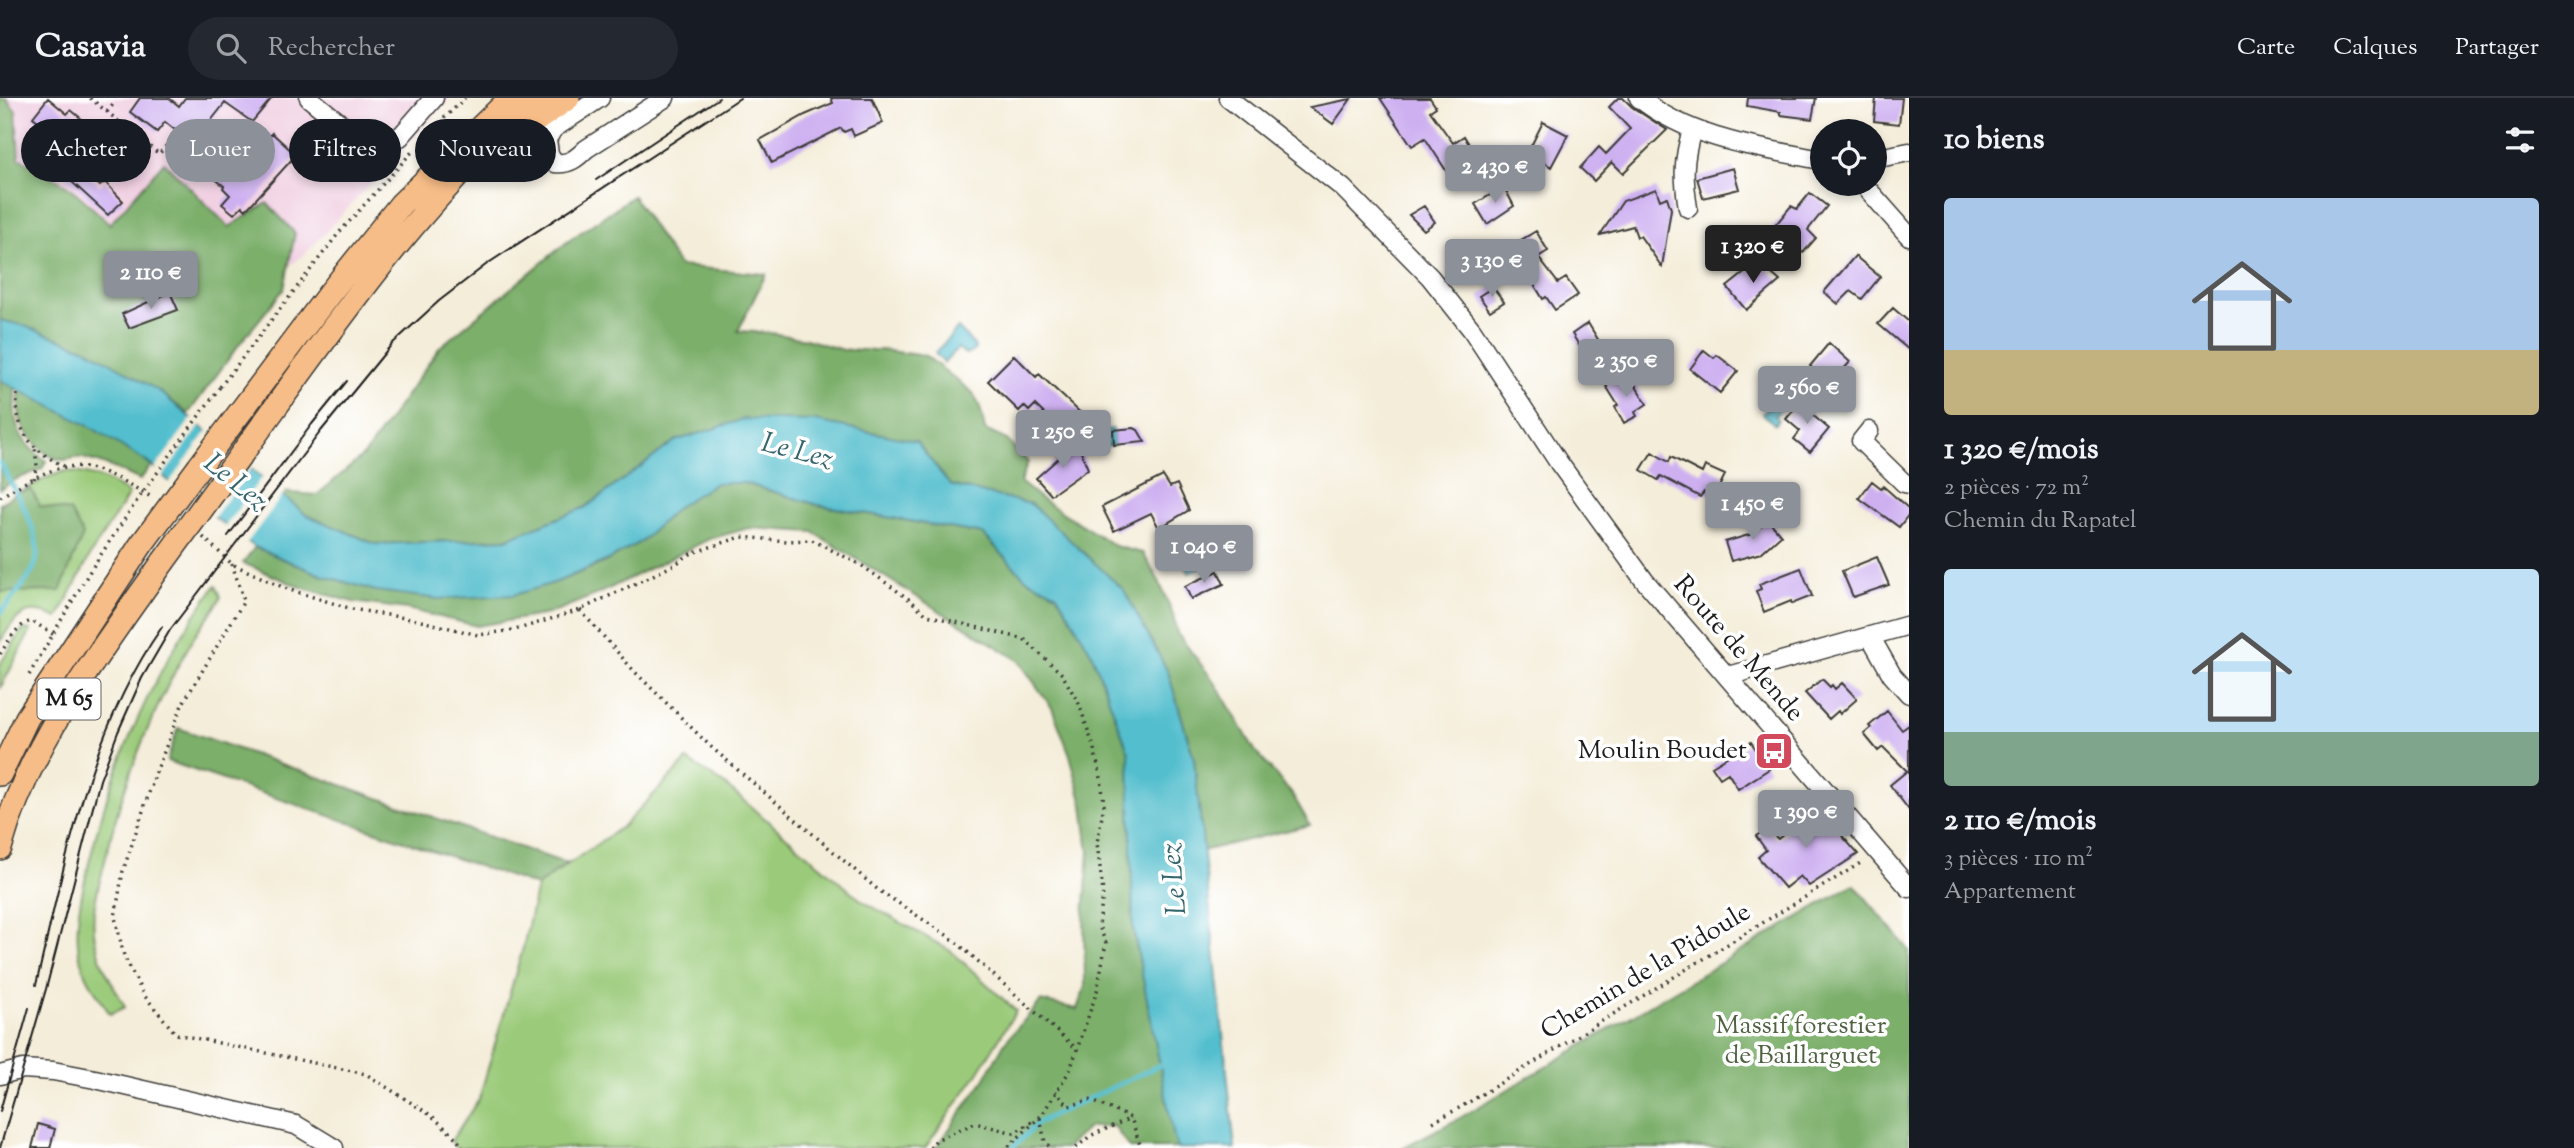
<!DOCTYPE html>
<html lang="fr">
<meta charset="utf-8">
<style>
:root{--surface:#171b24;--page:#242831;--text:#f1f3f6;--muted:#9ea1a6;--line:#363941;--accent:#8c9099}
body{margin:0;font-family:"Sorts Mill Goudy",serif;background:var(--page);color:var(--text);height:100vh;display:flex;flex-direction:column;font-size:26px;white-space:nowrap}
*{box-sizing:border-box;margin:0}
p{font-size:23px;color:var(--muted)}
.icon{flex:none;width:38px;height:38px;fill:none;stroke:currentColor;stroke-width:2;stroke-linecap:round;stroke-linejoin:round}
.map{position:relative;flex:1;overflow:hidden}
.panel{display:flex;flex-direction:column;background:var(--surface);width:665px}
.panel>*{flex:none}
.banner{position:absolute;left:21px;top:21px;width:665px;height:63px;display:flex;gap:14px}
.controls{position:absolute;left:1810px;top:21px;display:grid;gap:14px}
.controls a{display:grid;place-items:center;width:77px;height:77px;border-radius:50%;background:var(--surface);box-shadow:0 4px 10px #0003;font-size:35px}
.price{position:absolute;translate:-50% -60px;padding:0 16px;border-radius:7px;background:var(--accent);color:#fff;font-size:23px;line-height:46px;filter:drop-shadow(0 2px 4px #0008)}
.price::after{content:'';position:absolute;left:50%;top:42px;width:21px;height:16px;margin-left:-10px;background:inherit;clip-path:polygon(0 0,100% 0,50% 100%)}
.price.active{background:#222;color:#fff}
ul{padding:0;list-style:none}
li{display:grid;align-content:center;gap:14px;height:371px;padding:0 35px}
li span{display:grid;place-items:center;height:217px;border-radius:7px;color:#555}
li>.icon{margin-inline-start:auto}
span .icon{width:126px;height:126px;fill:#fffc;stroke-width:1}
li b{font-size:30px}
h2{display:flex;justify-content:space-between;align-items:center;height:84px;padding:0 35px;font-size:30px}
.tag{padding:0 24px;border-radius:32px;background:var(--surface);box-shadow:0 4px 10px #0003;font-size:24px;line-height:63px}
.tag.active{background:var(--accent);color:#fff}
header{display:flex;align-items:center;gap:42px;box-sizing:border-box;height:98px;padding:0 35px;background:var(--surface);border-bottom:2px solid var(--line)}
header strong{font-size:33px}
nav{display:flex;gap:38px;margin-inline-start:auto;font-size:24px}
.search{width:490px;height:63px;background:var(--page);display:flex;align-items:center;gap:18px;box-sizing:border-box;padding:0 24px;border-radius:38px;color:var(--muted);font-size:26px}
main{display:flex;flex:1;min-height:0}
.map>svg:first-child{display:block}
.built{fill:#f1d0e2}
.green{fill:#9bcb7a;stroke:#5c744b;stroke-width:2}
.forest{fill:#7caf6a;stroke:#4c6643;stroke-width:2}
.water{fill:#52becd;stroke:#376d74;stroke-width:2}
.pier{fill:#f4edd9}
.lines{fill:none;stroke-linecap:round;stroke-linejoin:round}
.stream{stroke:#52becd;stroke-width:5}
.building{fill:#ceb0f1}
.minor-casing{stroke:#3c3b38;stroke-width:21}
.major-casing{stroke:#3c3b38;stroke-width:26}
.path{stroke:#3c3b38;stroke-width:3.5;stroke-dasharray:2 5;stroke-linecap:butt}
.minor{stroke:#fff;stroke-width:18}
.major{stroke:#f7bd88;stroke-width:23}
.tram{stroke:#1c1c1c;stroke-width:2}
.major-bridge-casing{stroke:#3c3b38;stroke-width:26;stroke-linecap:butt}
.path-bridge{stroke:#3c3b38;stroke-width:3.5;stroke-dasharray:2 5;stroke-linecap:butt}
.major-bridge{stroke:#f7bd88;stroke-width:23}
.labels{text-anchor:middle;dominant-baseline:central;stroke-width:7;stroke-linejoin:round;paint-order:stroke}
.shield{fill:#fff;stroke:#606060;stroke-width:2}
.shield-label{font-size:24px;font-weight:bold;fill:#1c1c1c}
.street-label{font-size:26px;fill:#1c1c1c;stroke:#fff}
.poi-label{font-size:26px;fill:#1c1c1c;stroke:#fff;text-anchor:end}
.park-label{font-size:26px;fill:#4f6242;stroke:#fff}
.water-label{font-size:28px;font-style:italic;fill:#34656c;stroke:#fff}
</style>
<header>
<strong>Casavia</strong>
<div class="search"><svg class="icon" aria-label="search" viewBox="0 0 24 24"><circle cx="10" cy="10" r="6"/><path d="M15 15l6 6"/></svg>Rechercher</div>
<nav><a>Carte</a><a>Calques</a><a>Partager</a></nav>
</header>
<main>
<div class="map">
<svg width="1909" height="1050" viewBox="0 0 1909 1050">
<rect width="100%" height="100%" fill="#fff"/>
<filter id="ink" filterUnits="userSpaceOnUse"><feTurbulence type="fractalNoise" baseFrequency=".0143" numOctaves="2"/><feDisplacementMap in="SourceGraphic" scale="14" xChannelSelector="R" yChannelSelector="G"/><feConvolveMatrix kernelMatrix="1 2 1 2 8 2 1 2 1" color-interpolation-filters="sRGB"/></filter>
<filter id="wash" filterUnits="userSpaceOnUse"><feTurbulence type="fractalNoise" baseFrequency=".00686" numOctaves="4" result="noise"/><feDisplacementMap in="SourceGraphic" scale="28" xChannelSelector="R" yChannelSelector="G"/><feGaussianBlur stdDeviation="1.57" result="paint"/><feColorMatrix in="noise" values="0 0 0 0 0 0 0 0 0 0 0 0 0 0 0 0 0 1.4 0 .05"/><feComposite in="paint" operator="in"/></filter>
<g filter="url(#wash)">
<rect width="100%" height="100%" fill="#f4edd9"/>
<!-- built -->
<path class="built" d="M 0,0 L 451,0 L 303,158 L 239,204 L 34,177 Z"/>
<!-- green -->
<path class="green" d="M 65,373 C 87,375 112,382 129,396 L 92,454 L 58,520 C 25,505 17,517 0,544 L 0,405 L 46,380 Z
M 216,487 L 221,499 C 215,512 205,522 197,534 C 154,607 122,684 104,767 C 98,791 90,816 95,841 C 99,865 114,888 125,909 L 110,916 C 98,898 83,877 79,855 C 74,825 82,794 89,765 C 112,666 155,569 216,487 Z
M 23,531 L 31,532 L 0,591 L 0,566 Z
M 687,662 L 724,686 L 861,802 L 951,853 L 1016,913 L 976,978 L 925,1050 L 456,1050 L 451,1043 L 479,1001 L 523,850 L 537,788 L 623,728 Z"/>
<!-- forest -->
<path class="forest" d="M 0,0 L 6,0 L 16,13 L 19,60 L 71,90 L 110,126 L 164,64 L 229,129 L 267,105 L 295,135 L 284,191 L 241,244 L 188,316 L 159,293 L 0,223 Z
M 633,98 L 679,168 L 766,176 L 738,233 L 771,235 L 806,241 L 843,252 L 881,252 L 926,258 L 973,295 L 980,309 L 985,332 L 1007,342 L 1028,364 L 1020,384 L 1040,400 L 1115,448 L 1143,455 L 1159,483 L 1173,517 L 1177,535 L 1216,586 L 1256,654 L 1292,696 L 1310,727 L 1202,753 L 1194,661 L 1168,574 L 1031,406 L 950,387 L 916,343 L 675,343 L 586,409 L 506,441 L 375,446 L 306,417 L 279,394 L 317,397 L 365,356 L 440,249 L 567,144 Z
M 0,261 L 16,286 C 11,321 16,342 46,363 L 42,371 L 17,381 L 0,391 Z
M 20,287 L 153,365 L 140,382 C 121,373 104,365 83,360 C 75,358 70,362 62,362 C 44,360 24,336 20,320 C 18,309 19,297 20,287 Z
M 715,385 L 744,385 L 818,407 L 983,436 L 1025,480 L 1057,496 L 1092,556 L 1129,655 L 1133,830 L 1177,1050 L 1129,1050 L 1114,1028 L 1089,1029 L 1066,1050 L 936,1050 L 984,982 L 1005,944 L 1041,903 L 1077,911 L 1085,888 L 1084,816 L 1089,754 L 1083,707 L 1070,657 L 1052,610 L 1018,562 L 813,434 L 749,430 L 709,441 L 598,496 L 548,516 L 477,528 L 407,511 L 353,504 L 300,489 L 243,465 L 255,449 L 321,477 L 376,493 L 557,484 L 603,465 L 642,443 L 680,407 Z
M 31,391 L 40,408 L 70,413 L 83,437 L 60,493 L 2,494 L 0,492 L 0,407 L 16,395 Z
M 178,630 L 556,762 L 567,765 L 537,788 L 167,663 Z
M 1854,786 L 1909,852 L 1909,1050 L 1402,1050 L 1458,1021 Z"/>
<!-- water -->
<path class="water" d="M 0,222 L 22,227 L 87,251 L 159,293 L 306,417 L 375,446 L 506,441 L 586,409 L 675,343 L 744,321 L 815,323 L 916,343 L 950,387 L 1031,406 L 1124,492 L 1168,574 L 1194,661 L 1235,1050 L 1177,1050 L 1174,1040 L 1133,830 L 1129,655 L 1092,556 L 1057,496 L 1025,480 L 983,436 L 818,407 L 744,385 L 716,385 L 680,407 L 642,443 L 608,462 L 557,484 L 514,497 L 438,501 L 376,493 L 321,477 L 255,449 L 193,404 L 147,364 L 89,328 L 1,283 Z
M 958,230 L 974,247 L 975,251 L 971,255 L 965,256 L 958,250 L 944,265 L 935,255 Z
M 1779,296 L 1788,303 L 1775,318 L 1778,322 L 1775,326 L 1762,316 Z
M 1113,331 L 1114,347 L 1093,349 L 1092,334 Z
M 1190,442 L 1204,468 L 1189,475 L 1176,449 Z"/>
<!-- pier -->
<path class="pier" d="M 194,317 L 203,324 L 161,381 L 153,373 Z
M 210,330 L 253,367 L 212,422 L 168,386 Z
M 264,376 L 285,394 L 246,446 L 224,430 Z"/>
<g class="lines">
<!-- stream -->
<path class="stream" d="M 0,365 C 13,389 46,440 35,467 C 28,485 11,500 0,516
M 1012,1050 L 1039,1024 L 1164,965"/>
</g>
<g id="blocks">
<!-- building -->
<path class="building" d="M 48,0 L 67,16 L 71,12 L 101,37 L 76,67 L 100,88 L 105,84 L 123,103 L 108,117 L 60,73 L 50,74 L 43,68 L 43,59 L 59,40 L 33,19 Z
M 140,0 L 169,0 L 179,8 L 185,0 L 272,0 L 252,24 L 225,5 L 206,29 L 247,62 L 272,35 L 296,57 L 246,112 L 242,108 L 234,116 L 222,106 L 230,97 L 223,90 L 224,88 L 183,55 L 191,45 L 165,24 L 157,34 L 130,14 Z
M 831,0 L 872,0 L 883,25 L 854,38 L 851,31 L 844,34 L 841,30 L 772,65 L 760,42 L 805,17 L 833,5 Z
M 1380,0 L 1430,0 L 1436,9 L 1430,13 L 1453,45 L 1464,38 L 1482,68 L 1458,83 L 1451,72 L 1447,74 L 1425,40 L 1412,48 Z
M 1618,0 L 1623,0 L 1632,9 L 1667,32 L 1623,75 L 1612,64 L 1594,83 L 1580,70 L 1599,49 L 1606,56 L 1630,31 L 1609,9 Z
M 1748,0 L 1816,0 L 1812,21 L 1781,17 L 1781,14 L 1747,8 Z
M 1876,0 L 1902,0 L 1899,26 L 1874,23 Z
M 1351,1 L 1333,26 L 1310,9 Z
M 1543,24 L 1568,37 L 1551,69 L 1536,58 L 1539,51 L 1531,48 Z
M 1733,70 L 1739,91 L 1703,100 L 1697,80 Z
M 1504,89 L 1514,108 L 1487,126 L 1475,106 Z
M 1656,91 L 1660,102 L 1667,99 L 1671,111 L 1662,169 L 1640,138 L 1637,139 L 1633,128 L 1600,137 L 1623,103 Z
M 1810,95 L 1827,108 L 1808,132 L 1816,140 L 1803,155 L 1772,131 L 1791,108 L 1797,111 Z
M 1424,108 L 1435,124 L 1424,132 L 1409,117 Z
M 1536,133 L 1548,153 L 1538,159 L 1558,185 L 1566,180 L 1578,197 L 1555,212 L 1546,199 L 1543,201 L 1511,148 Z
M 1855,158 L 1880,179 L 1862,201 L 1851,193 L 1838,206 L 1824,194 Z
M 1758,164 L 1780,183 L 1746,212 L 1727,189 Z
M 1493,189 L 1504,204 L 1490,213 L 1479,198 Z
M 170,194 L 178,212 L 129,230 L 122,216 Z
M 1893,210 L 1909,224 L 1909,252 L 1878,226 Z
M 1588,225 L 1605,253 L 1589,263 L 1572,236 Z
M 1829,245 L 1850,264 L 1837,279 L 1826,271 L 1820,278 L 1810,268 Z
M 1704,252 L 1714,260 L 1717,257 L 1738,273 L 1720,295 L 1690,271 Z
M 1014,257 L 1036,279 L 1039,276 L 1087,321 L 1069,340 L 1035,307 L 1029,313 L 1024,308 L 1019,313 L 988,283 Z
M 1623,279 L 1630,289 L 1635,287 L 1647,306 L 1635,314 L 1637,318 L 1624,325 L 1615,309 L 1618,307 L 1606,288 Z
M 1804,300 L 1815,309 L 1810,315 L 1829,331 L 1810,354 L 1794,341 L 1800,333 L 1786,321 Z
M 1134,330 L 1138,332 L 1145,344 L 1114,347 L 1113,332 Z
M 1077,344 L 1088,371 L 1051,397 L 1036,380 Z
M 1652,354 L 1669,364 L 1671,359 L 1702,375 L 1705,368 L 1725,377 L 1714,399 L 1704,394 L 1700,399 L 1661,378 L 1658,382 L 1641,372 Z
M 1163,378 L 1170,389 L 1177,386 L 1189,412 L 1159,430 L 1151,415 L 1114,433 L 1102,409 Z
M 1872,383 L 1881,390 L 1883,388 L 1909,411 L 1909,416 L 1899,429 L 1859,400 Z
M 1768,422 L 1781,437 L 1761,455 L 1731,463 L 1725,444 L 1752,436 Z
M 1877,459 L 1889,487 L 1853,499 L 1842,473 Z
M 1801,470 L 1812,498 L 1792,506 L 1791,503 L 1764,514 L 1756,493 L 1761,491 L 1759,486 Z
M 1218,473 L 1224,486 L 1191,501 L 1185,488 Z
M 1822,581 L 1830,589 L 1832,587 L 1835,591 L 1842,585 L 1857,601 L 1840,616 L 1838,613 L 1829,621 L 1805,595 Z
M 1887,613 L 1902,632 L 1909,627 L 1909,712 L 1890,687 L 1907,673 L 1883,649 L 1878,653 L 1864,636 L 1871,630 L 1869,628 Z
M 1751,644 L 1769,671 L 1738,691 L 1728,675 L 1720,680 L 1712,668 Z
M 1817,709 L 1858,756 L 1809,788 L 1800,778 L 1785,790 L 1758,759 L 1766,752 L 1756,738 L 1767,731 L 1778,741 Z
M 38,1026 L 55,1031 L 50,1050 L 32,1050 Z"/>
</g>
</g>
<g filter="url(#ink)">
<use href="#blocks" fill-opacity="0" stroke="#3c3b38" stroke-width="2"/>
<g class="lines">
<!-- minor casing -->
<g class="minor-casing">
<path id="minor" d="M 309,0 L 363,44 L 400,39 L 434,0
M 600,0 L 553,31 L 547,41 L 549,56 L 555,65 C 569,67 577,60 586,51 L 665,0
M 1228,0 L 1343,90 L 1430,179 L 1472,232 L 1559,365 L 1644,482 L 1909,790
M 1639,0 C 1690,41 1759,50 1822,62
M 1874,61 L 1909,54
M 1863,86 L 1909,138
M 1688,110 C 1683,79 1683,62 1692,32
M 1869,333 L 1861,343 L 1904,385 L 1909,386
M 1870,538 L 1892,577 L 1909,596
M 1728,578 L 1909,527
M 0,977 L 23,971 L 53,973 L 95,981 L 296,1027 L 334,1050"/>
</g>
<!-- major casing -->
<g class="major-casing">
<path id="major" d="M 522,32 L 568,0
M 199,369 L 329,196 L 401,106 L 511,0
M 222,383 C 320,250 412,107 539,0
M 0,676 L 27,620 L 141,447
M 0,750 C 30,643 100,554 163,464"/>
</g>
<!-- path -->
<path class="path" d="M 90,0 L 159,56 L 173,40
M 107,14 L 115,4
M 434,30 L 465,0
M 220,289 L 338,136 L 412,54
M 17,296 C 15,333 31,352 64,368
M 34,381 L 37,368 L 35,349
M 0,399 C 71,356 84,360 153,400
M 203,439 L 232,466 L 287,491 L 352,511 L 417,522 L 478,537 L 515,532 L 580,512 L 674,467 L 692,455 L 741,439 L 787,443 L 812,442 L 861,467 L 910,502 L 927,517 L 1024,541 L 1062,576 L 1079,606 L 1093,647 L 1101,680 L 1104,707 L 1097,745 L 1103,794 L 1099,828 L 1106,845 L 1097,893 L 1070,972 L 1041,1018 L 1007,1050
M 232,466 L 244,503 L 182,607 L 155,677 L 123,773 L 115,819 L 124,858 L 143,896 L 176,936 L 366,976 L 432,1018 L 456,1040 L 463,1050
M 580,512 L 635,574 L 710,648 L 877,791 L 954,842 L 1078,952
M 0,556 C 9,543 16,527 32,523 L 54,537
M 29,577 L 90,473 L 136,404
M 1055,993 L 1069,1008 L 1090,1002 L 1131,1020 L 1141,1050
M 1040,1020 L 1045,1044 L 1051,1050
M 1433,1024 L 1461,1009 L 1864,763
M 930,1050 L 936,1042 L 975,1025 L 1014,1035 L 1032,1024
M 1076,1050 L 1090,1038 L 1131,1020"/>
<!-- minor -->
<use href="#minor" class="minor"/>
<!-- major -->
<use href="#major" class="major"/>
<!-- tram -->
<path class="tram" d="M 596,82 L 719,0
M 228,438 L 312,326 L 347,283
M 36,887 C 65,765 89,633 162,529
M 0,1013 L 29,910
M 0,1050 L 46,891 L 100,682 L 118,634 L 142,580 L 170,532 L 321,333 L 392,246 L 439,203 L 487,166 L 740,0"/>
<!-- major-bridge casing -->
<g class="major-bridge-casing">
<path id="major-bridge" d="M 141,447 L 199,369
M 163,464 L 222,383"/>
</g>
<!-- path-bridge -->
<path class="path-bridge" d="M 136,404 L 220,289"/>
<!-- major-bridge -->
<use href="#major-bridge" class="major-bridge"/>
</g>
</g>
<!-- icons -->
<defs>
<g id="bus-square" transform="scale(2.0125)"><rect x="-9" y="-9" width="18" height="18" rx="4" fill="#d1495b" stroke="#fff"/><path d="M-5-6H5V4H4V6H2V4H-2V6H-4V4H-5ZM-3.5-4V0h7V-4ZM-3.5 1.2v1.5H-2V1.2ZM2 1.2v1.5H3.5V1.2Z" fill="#fff"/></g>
</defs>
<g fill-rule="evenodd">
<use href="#bus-square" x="1774" y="653"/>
</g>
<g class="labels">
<!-- shield labels -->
<rect class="shield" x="37.5" y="580.5" width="63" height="41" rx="5"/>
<g class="shield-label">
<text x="69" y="601">M 65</text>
</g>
<!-- street labels -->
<g class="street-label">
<text transform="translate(1738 551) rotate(49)">Route de Mende</text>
<text transform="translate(1646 874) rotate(-31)">Chemin de la Pidoule</text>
</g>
<!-- poi labels -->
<g class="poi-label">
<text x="1747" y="653">Moulin Boudet</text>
</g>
<!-- park labels -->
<g class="park-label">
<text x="1801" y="928">Massif forestier<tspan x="1801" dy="30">de Baillarguet</tspan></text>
</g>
<!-- water labels -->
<g class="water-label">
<text transform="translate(797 354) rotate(14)">Le Lez</text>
<text transform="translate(235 385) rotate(39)">Le Lez</text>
<text transform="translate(1175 781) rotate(-95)">Le Lez</text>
</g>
</g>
</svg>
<div class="controls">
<a><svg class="icon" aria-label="locate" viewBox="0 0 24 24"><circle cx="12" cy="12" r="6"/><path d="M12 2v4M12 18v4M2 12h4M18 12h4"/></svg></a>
</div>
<b class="price" style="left:1495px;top:107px">2 430 €</b>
<b class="price active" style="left:1753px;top:187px">1 320 €</b>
<b class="price" style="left:1492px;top:201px">3 130 €</b>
<b class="price" style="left:151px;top:213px">2 110 €</b>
<b class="price" style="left:1626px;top:301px">2 350 €</b>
<b class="price" style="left:1807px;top:328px">2 560 €</b>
<b class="price" style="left:1063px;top:372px">1 250 €</b>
<b class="price" style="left:1753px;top:444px">1 450 €</b>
<b class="price" style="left:1204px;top:487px">1 040 €</b>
<b class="price" style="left:1806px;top:752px">1 390 €</b>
<div class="banner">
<a class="tag">Acheter</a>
<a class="tag active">Louer</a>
<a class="tag">Filtres</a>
<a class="tag">Nouveau</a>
</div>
</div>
<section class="panel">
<h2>10 biens<svg class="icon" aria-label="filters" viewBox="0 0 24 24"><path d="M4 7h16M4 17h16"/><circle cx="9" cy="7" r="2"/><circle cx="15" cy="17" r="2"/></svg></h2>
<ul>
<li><span style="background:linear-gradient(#a9c7e8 70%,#c2b280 0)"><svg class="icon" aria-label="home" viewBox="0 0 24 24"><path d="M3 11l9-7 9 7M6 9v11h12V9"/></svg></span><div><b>1 320 €/mois</b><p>2 pièces · 72 m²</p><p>Chemin du Rapatel</p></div></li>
<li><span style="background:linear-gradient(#bfe0f5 75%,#7fa58c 0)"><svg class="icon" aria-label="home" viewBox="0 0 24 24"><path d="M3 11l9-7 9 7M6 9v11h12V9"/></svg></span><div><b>2 110 €/mois</b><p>3 pièces · 110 m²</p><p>Appartement</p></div></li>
</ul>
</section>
</main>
